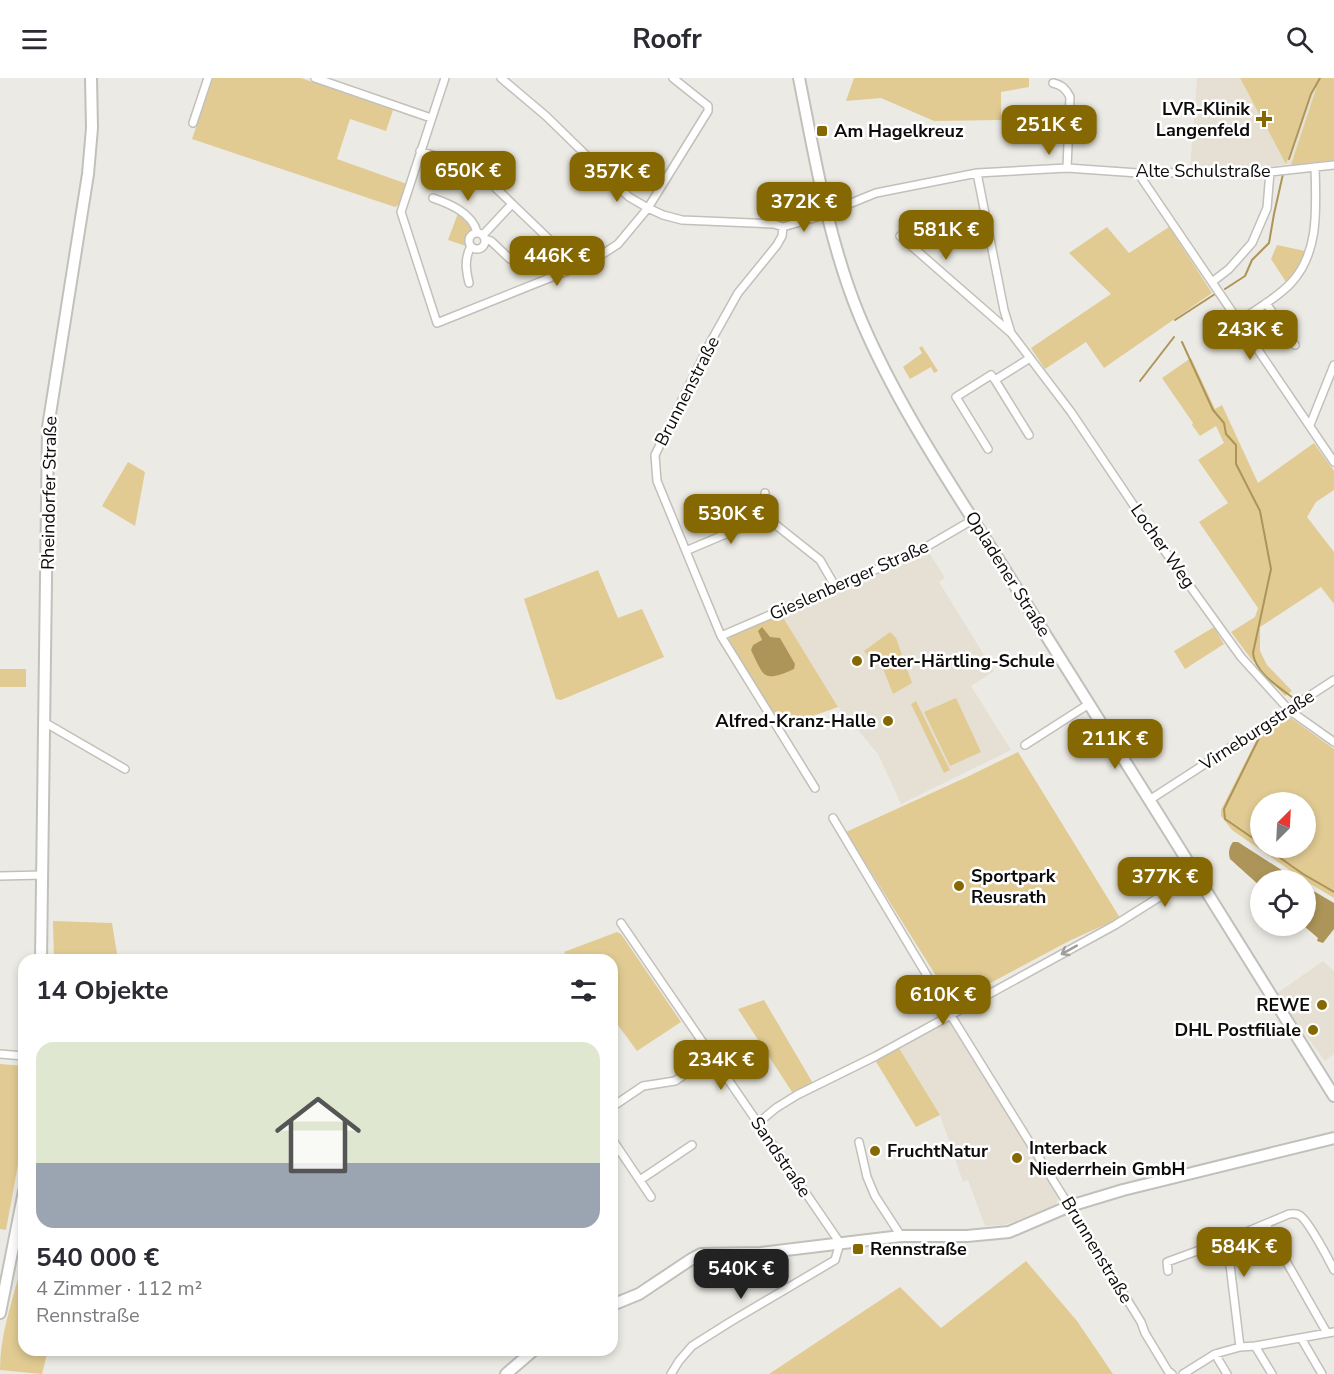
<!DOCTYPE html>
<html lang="de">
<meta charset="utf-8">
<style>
:root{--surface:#fff;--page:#f7f7f7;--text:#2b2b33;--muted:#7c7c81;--line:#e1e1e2;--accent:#866802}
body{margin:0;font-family:"Nunito Sans",sans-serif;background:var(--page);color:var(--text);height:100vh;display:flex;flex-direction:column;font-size:22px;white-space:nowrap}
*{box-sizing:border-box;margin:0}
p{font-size:20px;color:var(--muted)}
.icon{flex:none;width:33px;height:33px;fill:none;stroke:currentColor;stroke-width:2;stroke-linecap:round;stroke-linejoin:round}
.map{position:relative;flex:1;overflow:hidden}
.details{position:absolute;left:18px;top:876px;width:600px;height:402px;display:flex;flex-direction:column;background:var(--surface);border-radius:18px;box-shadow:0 3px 9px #0003}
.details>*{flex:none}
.needle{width:39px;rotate:24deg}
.controls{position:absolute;left:1250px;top:714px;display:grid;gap:12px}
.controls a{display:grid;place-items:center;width:66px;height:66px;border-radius:50%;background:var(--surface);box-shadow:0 3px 9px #0003;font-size:30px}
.price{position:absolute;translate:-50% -51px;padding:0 14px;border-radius:12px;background:var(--accent);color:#fff;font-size:20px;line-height:39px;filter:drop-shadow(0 2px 3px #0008)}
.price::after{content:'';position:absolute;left:50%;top:36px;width:18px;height:14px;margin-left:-9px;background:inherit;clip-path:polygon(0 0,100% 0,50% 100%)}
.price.on{background:#222;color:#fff}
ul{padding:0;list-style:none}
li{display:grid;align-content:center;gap:12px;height:318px;padding:0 18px}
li+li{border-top:2px solid var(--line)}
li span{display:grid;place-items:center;height:186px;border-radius:18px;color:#555}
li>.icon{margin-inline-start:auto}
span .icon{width:108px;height:108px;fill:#fffc;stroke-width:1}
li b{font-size:26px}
h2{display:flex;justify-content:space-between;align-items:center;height:72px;padding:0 18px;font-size:26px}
header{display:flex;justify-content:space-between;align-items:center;height:78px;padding:0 18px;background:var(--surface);font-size:27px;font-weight:700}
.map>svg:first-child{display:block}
.built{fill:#e5e0d3}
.green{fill:#e1cb93;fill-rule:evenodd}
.water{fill:#ad9559}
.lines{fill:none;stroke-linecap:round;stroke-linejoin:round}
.stream{stroke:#ad9559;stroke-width:2}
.street-casing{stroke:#c2c0bb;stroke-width:10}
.secondary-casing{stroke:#c2c0bb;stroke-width:14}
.street{stroke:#fff;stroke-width:7}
.secondary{stroke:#fff;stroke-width:10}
.oneway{stroke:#9e9e9d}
.poi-dot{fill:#866802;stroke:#fff;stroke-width:2}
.labels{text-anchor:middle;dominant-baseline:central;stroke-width:5;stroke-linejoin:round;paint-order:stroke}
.poi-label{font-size:18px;font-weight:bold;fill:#0d0c0a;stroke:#fff;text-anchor:start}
.street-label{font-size:18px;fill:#0d0c0a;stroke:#fff}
</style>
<header><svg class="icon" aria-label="menu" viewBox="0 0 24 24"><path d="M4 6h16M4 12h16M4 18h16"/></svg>Roofr<svg class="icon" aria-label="search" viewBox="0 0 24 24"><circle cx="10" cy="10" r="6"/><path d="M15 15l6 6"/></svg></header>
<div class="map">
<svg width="1334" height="1296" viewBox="0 0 1334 1296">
<rect width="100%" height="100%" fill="#eceae4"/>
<!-- built -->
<path class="built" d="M 1197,0 L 1334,0 L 1334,82 L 1259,89 L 1190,91 Z
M 926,470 L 945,500 L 939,504 L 994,593 L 971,608 L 1011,672 L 901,726 L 878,676 L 838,629 L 781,536 Z
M 1323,883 L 1334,893 L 1334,976 L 1325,983 L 1276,916 Z
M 950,942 L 1058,1120 L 1056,1127 L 1016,1143 L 1002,1147 L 985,1148 L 968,1102 L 963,1104 L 940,1037 L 899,970 Z"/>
<!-- green -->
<path class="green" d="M 213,0 L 301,0 L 393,32 L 386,53 L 350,41 L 337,81 L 407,106 L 400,126 L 395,129 L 192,61 Z
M 854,0 L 1029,0 L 1029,9 L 1001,14 L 1001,42 L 934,43 L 881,20 L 846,23 Z
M 1240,0 L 1334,0 L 1334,82 L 1291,87 L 1316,11 L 1315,6 L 1286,86 Z
M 458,135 L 472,148 L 472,151 L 466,159 L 466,168 L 448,162 Z
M 1107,149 L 1129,175 L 1169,149 L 1212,215 L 1104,290 L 1086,264 L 1045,291 L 1031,270 L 1111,216 L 1069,175 Z
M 1277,167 L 1305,173 L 1297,190 L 1286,204 L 1271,181 Z
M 922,268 L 938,293 L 934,295 L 931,289 L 910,301 L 903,289 L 922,275 L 919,270 Z
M 1191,280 L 1215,331 L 1222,327 L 1258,405 L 1314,365 L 1334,393 L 1334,412 L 1316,424 L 1307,439 L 1334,474 L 1334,526 L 1321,509 L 1260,549 L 1260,573 L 1267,587 L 1292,613 L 1285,618 L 1252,582 L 1231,554 L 1255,539 L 1258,530 L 1199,444 L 1228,425 L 1198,382 L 1224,365 L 1216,348 L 1200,358 L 1192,347 L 1193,345 L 1162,300 Z
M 128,384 L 145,394 L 135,448 L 102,428 Z
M 598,492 L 618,540 L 642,531 L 664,579 L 561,622 L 556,621 L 524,521 Z
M 781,536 L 838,629 L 782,649 L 729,562 L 730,557 Z
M 1214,549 L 1224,566 L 1185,591 L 1174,573 Z
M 890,554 L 896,560 L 912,605 L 893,616 L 882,588 L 873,584 L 864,573 Z
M 0,591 L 26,591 L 26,609 L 0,609 Z
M 956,620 L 981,674 L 950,688 L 924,634 Z
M 916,623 L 950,692 L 944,695 L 911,626 Z
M 1287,637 L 1334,671 L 1334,820 L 1304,802 L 1232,752 L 1221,738 L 1221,732 L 1259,657 ZM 1305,724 L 1305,770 L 1260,770 L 1260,724 Z
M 1018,674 L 1120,840 L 1071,862 L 953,925 L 846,754 L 969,698 Z
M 53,843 L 112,845 L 118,882 L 54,882 Z
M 617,854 L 621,856 L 681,944 L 637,973 L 612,939 L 612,882 L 570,882 L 564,874 Z
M 764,922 L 814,1007 L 794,1017 L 738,931 Z
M 899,970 L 940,1037 L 916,1049 L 875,982 Z
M 0,986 L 24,988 L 24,1054 L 6,1152 L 0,1151 Z
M 24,1176 L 24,1272 L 48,1272 L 42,1296 L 0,1292 C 0,1252 16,1214 24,1176 Z
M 1026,1183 L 1077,1243 L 1113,1296 L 769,1296 L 900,1209 L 941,1250 Z"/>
<!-- water -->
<path class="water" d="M 762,549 L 770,559 L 780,560 L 795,586 L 794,591 C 763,605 764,599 751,572 L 753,567 L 762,562 L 758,553 Z
M 1233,764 L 1238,764 L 1297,802 L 1260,802 L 1260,808 L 1230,781 C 1228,775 1229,769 1233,764 Z
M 1305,808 L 1334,825 L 1334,851 L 1323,865 L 1317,863 L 1318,860 L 1304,848 Z"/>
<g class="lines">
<!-- stream -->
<path class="stream" d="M 1289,81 L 1311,16 L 1320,0
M 1225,211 L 1245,198 L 1252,182 L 1269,165 L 1274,136 L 1283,96
M 1175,242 L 1215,216
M 1182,264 L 1213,332 L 1224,345 L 1226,356 L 1236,367 L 1236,386 L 1260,433 L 1271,491 L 1253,575 C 1255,594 1277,608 1292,619
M 1140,303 L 1174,259
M 1260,765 L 1225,741 L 1224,731 L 1260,658 L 1290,637
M 1266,770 L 1303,796 L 1334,814"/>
<!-- street casing -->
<g class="street-casing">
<path id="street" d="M 315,0 L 431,40
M 445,0 L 401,134 L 437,245 L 592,183 L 618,166 L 648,130 L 708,33 L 708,28 L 673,0
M 501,0 L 546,38 L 629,119 L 648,130 L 663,137 L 682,142 L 774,146 L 783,149 L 817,139 L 876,115 L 977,95 L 1067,90 L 1138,95 L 1270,94 L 1334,87
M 1053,5 C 1062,7 1066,11 1070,19 L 1067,90
M 193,45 L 208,0
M 420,73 L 477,92 L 554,166 L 567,192
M 977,95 L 1004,232 L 1011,255 L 1071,334 L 1159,465 L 1241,579 L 1289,632 L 1334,664
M 1138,95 L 1334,384
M 433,120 C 450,126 472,135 477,154
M 783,149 L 782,158 L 777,167 L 738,215 L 710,265 L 655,377 L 657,403 L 721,558 L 815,710
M469 163a8 8 0 1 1 16 0a8 8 0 1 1-16 0Z
M 483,157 L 512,126
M 900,158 L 1011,255
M 485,161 L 491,163 L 510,181
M 1212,204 L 1229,191 L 1252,165 L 1267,130 L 1270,94
M 469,205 C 466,192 464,181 471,168
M 1266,225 L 1295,267
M 1238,244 C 1255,232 1276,221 1291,205 C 1320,174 1316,129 1315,89
M 1310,347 L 1334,287
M 1029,357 L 995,302 L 1030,280
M 988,371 L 956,319 L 991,297 L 995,302
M 765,415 L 766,439 L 820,482 L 835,508
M 688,472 L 766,439
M 721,558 L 921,472 L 974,441
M 44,644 L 125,691
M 1025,667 L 1089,626
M 1151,721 L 1334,602
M 833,740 L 950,936 L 1141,1244 L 1145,1255 L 1168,1293 L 1172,1296
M 0,798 L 43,797
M 621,845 L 840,1165 L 835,1182 L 730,1244 L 692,1268 L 679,1283 L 671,1296
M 0,976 L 24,978
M 612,1029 L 643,1008 L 675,1003 L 712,978
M 758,1045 L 776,1030 L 797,1017 L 876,978 L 1115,847 L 1196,796
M 612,1061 L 651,1119
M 859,1064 L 867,1099 L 875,1118 L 901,1158
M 640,1102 L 692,1067
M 1266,1146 L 1276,1165
M 1282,1176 L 1327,1255
M 1168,1193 L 1167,1184 L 1227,1162
M 1301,1260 L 1322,1296
M 1255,1268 L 1272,1296
M 1240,1269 L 1255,1268 L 1334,1254
M 1215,1276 L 1227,1296
M 1183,1296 L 1215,1276 L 1240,1269 L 1227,1162 L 1289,1136 C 1292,1136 1296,1135 1299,1137 C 1307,1140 1329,1182 1334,1192"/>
</g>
<!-- secondary casing -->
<g class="secondary-casing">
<path id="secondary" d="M 799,0 C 815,80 828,161 859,237 C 901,338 968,431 1025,524 C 1128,689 1232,852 1334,1018
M 41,882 L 48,349 L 88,96 L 92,50 L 91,0
M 612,1227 L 639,1216 L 690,1182 L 701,1176 L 761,1175 L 901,1158 L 967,1158 L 1009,1154 L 1070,1128 L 1123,1112 L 1334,1060
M 0,1235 L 24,1113
M 506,1296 L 534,1272"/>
</g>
<!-- street -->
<use href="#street" class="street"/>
<!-- secondary -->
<use href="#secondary" class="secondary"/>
</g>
<!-- one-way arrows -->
<defs><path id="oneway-shaft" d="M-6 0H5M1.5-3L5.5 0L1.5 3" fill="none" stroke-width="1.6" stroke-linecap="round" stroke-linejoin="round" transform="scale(1.5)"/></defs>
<use class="oneway" href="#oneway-shaft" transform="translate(1069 872) rotate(151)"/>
<!-- markers -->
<g class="poi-dot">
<path d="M1261 32h6v6h6v6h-6v6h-6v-6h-6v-6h6z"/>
<rect x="816" y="47" width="12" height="12" rx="3"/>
<circle cx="857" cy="583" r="6"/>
<circle cx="888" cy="643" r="6"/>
<circle cx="959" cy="808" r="6"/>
<circle cx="1322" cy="927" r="6"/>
<circle cx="1313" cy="952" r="6"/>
<circle cx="875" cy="1073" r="6"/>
<circle cx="1017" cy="1080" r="6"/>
<rect x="852" y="1165" width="12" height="12" rx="3"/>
</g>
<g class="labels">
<!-- poi labels -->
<g class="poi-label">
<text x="1250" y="31" text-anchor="end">LVR-Klinik<tspan x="1250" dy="21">Langenfeld</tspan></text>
<text x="834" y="53">Am Hagelkreuz</text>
<text x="869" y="583">Peter-Härtling-Schule</text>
<text x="876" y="643" text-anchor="end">Alfred-Kranz-Halle</text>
<text x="971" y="798">Sportpark<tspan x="971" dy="21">Reusrath</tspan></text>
<text x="1310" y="927" text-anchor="end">REWE</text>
<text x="1301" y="952" text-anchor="end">DHL Postfiliale</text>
<text x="1029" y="1070">Interback<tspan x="1029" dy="21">Niederrhein GmbH</tspan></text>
<text x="887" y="1073">FruchtNatur</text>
<text x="870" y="1171">Rennstraße</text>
</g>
<!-- street labels -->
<g class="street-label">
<text x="1203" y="93">Alte Schulstraße</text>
<text transform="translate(687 313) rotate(-63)">Brunnenstraße</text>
<text transform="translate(49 415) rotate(-89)">Rheindorfer Straße</text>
<text transform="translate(1163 468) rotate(55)">Locher Weg</text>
<text transform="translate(1008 496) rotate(58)">Opladener Straße</text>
<text transform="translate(849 502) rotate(-24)">Gieslenberger Straße</text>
<text transform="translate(1257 652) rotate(-33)">Virneburgstraße</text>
<text transform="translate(781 1079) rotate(56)">Sandstraße</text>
<text transform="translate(1097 1172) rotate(59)">Brunnenstraße</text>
</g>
</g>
</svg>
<div class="controls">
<a><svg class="needle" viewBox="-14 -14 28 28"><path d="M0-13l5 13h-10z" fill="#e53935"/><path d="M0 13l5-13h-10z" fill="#7c7c81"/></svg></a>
<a><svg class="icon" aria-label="locate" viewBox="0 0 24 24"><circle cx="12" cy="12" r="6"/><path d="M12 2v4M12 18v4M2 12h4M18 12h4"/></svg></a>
</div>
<b class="price" style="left:1049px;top:78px">251K €</b>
<b class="price" style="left:468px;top:124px">650K €</b>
<b class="price" style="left:617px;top:125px">357K €</b>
<b class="price" style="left:804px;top:155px">372K €</b>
<b class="price" style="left:946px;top:183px">581K €</b>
<b class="price" style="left:557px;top:209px">446K €</b>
<b class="price" style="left:1250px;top:283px">243K €</b>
<b class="price" style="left:731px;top:467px">530K €</b>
<b class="price" style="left:1115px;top:692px">211K €</b>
<b class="price" style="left:1165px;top:830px">377K €</b>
<b class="price" style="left:943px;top:948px">610K €</b>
<b class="price" style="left:721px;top:1013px">234K €</b>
<b class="price" style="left:1244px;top:1200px">584K €</b>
<b class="price on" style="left:741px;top:1222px">540K €</b>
<section class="details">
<h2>14 Objekte<svg class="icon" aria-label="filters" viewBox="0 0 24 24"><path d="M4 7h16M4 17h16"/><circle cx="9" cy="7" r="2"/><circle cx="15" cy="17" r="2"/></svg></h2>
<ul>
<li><span style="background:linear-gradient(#dfe7d0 65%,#9aa5b1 0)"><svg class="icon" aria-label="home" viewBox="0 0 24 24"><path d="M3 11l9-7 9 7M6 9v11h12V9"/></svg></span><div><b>540 000 €</b><p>4 Zimmer · 112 m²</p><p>Rennstraße</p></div></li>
</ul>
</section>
</div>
